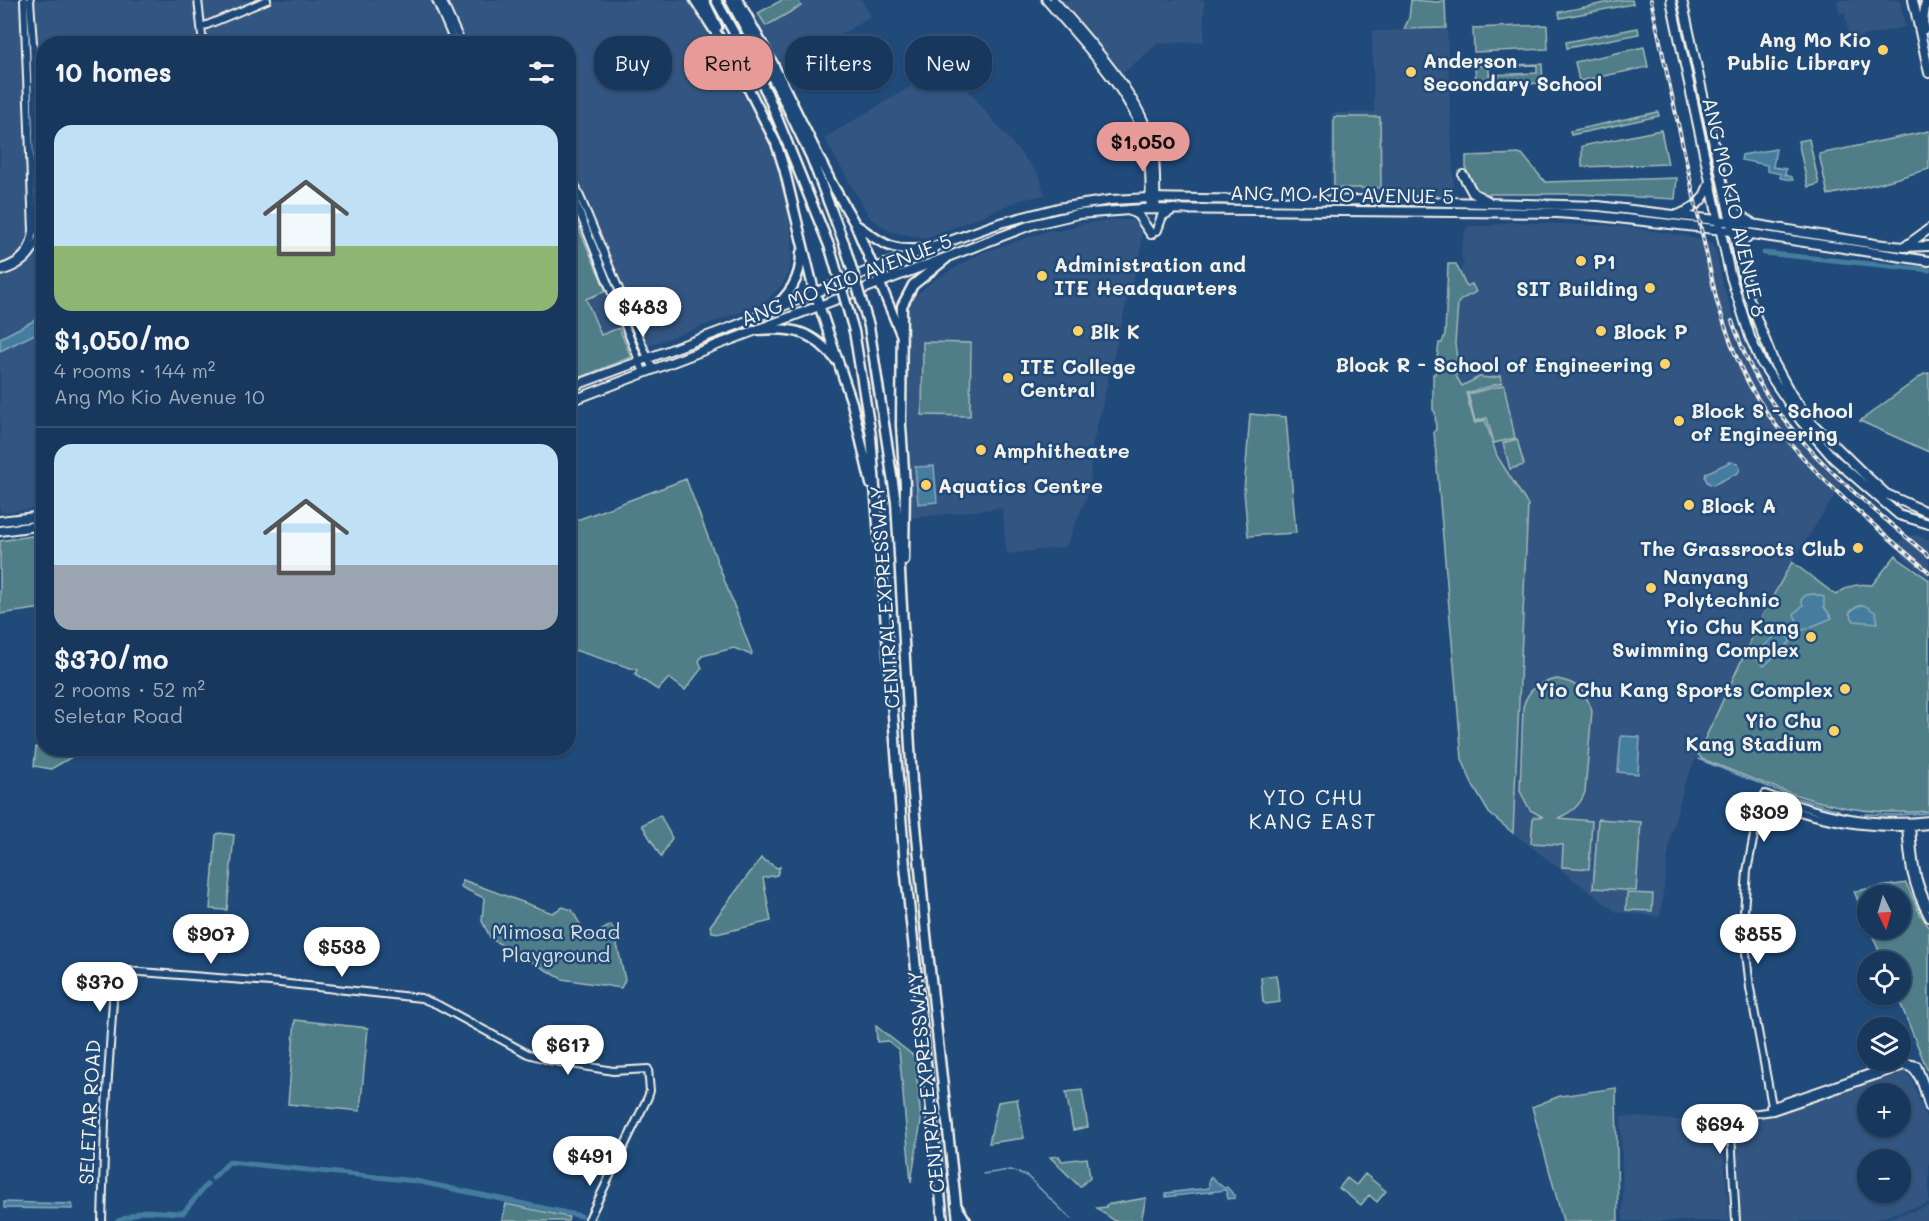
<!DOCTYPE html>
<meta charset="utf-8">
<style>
:root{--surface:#17385c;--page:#203f62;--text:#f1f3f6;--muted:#9eacbb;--line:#365272;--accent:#e69b98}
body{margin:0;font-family:Mali,sans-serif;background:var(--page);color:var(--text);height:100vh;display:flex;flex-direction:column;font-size:22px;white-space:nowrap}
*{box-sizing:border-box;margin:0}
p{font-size:20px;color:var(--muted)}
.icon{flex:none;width:33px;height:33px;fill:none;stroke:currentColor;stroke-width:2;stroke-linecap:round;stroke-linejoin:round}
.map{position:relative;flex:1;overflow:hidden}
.drawer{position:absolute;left:36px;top:36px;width:540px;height:720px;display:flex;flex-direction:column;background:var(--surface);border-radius:24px;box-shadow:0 2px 4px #0004,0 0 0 2px var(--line)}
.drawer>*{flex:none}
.banner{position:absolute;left:594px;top:36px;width:570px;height:54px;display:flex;gap:12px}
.needle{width:39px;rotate:175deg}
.fabs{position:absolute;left:1857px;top:885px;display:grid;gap:12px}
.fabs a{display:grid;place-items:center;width:54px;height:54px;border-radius:50%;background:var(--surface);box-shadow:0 2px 4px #0004,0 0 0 2px var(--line);font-size:30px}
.price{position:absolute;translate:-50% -51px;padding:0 14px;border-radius:21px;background:#fff;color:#222;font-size:20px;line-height:39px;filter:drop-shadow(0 2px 3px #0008)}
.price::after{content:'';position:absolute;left:50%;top:36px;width:18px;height:14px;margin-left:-9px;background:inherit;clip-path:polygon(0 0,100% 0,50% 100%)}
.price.on{background:var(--accent);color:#111}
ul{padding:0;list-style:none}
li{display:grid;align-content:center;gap:12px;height:318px;padding:0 18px}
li+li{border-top:2px solid var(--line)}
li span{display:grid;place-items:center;height:186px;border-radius:18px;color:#555}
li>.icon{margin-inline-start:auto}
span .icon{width:108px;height:108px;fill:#fffc;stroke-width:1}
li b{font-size:26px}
h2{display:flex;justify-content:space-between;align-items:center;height:72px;padding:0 18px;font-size:26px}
.pill{padding:0 21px;border-radius:24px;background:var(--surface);box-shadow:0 2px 4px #0004,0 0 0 2px var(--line);font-size:21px;line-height:54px}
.pill.on{background:var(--accent);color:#111}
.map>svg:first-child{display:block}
.built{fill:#335481;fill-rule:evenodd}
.green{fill:#4f7e88;stroke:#a2b8b8;stroke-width:1.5;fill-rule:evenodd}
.water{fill:#447d9e;stroke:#8aabbc;stroke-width:1.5}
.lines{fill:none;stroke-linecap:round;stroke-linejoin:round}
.stream{stroke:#8aabbc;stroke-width:1.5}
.canal{stroke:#447d9e;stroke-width:5}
.tertiary-casing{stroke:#f4f1e8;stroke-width:10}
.secondary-casing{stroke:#f4f1e8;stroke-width:11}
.primary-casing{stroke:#f4f1e8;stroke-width:12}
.motorway-casing{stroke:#f4f1e8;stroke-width:13}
.tertiary{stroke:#1f4a7a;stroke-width:6}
.secondary{stroke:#1f4a7a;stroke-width:7}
.primary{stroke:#1f4a7a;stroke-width:8}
.motorway{stroke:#1f4a7a;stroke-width:8}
.rail-casing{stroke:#f4f1e8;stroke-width:4}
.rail{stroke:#1f4a7a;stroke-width:1.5;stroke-dasharray:4.5;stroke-linecap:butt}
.motorway-bridge-casing{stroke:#f4f1e8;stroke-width:13;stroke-linecap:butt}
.motorway-bridge{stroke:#1f4a7a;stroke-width:8}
.poi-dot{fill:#ffd166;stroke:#1f4a7a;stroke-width:2}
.labels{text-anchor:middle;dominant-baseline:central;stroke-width:5;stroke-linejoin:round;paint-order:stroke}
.poi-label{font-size:20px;font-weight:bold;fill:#f4f1e8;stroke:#1f4a7a;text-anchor:start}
.street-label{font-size:20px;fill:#f4f1e8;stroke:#1f4a7a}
.park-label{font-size:20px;fill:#dbe0da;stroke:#1f4a7a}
.neighbourhood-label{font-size:21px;letter-spacing:1.5px;fill:#f4f1e8;stroke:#1f4a7a}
</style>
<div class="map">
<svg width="1929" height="1221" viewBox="0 0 1929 1221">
<rect width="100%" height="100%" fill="#1f4a7a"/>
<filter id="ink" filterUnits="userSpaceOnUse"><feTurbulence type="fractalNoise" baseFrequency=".0167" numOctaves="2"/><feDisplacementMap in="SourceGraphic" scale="12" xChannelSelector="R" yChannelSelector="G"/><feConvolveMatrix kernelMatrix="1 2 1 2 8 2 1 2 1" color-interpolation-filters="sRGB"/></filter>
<g filter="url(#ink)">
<!-- built -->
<path class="built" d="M 0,0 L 692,0 L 770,144 L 780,170 L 787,201 L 792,241 L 791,264 L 784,283 L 763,304 L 569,375 L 568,44 L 44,44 L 43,507 L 0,513 Z
M 782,0 L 862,0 L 871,17 L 784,67 L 754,15 Z
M 1061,0 L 1204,0 L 1204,42 L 1158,44 L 1122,74 Z
M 1837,0 L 1900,0 L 1905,27 L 1850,39 L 1845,16 L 1846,12 L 1839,13 Z
M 1447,29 L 1454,195 L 1331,192 L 1332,113 L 1374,112 L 1372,31 Z
M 947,65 L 1039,175 L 1045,195 L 1021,200 L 926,239 L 891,232 L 870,218 L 824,138 Z
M 1112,220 L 1134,220 L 1142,234 L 1141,253 L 1126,305 L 1092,448 L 1090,489 L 1066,547 L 1007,554 L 1002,508 L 912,518 L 906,317 L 912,299 L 932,281 L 983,252 L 1051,230 L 1058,231 L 1073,228 L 1078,224 Z
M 1509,222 L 1620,226 L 1687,236 L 1712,244 L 1716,251 L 1724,287 L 1737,327 L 1756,368 L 1789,422 L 1816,454 L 1844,481 L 1792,562 L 1763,614 L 1750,646 L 1685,782 L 1671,835 L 1660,917 L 1616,912 L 1513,833 L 1528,505 L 1451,387 L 1453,300 L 1464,259 L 1461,258 L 1462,252 L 1460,252 L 1466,229 L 1468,226 L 1490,226 Z
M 1916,535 L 1929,540 L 1929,579 L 1903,557 L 1899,549 L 1899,543 L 1905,536 Z
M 1899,1070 L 1904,1070 L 1912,1079 L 1929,1127 L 1929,1203 L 1870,1221 L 1741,1221 L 1736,1132 L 1738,1127 ZM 1868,1094 L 1900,1094 L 1900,1126 L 1868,1126 ZM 1868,1160 L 1900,1160 L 1900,1192 L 1868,1192 Z
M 1621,1116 L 1721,1123 L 1730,1221 L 1623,1221 Z
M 1929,1206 L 1929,1221 L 1879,1221 Z"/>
<!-- green -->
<path class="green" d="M 782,0 L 798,0 L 801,6 L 766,26 L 758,13 Z
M 1411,0 L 1438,2 L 1445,0 L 1446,28 L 1404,29 L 1409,18 Z
M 1620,0 L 1632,0 L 1633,4 L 1560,18 L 1559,12 Z
M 1547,25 L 1548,49 L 1474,52 L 1473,28 Z
M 1638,28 L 1639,34 L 1567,48 L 1566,42 Z
M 1644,47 L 1648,67 L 1579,81 L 1575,62 Z
M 1542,64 L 1543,83 L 1476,86 L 1475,66 ZM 1537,65 L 1537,73 L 1489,75 L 1489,67 Z
M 1658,112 L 1659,116 L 1571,135 L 1570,131 Z
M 1334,117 L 1380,117 L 1381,188 L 1334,188 Z
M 1661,130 L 1668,164 L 1582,167 L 1582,146 Z
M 1929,131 L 1929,169 L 1881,183 L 1828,195 L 1819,154 Z
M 1809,139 L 1819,184 L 1808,187 L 1798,141 Z
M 1522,154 L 1545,182 L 1677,178 L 1675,199 L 1579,194 L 1477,194 L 1466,175 L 1466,156 Z
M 569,205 L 606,291 L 586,299 L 601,335 L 619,328 L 631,357 L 569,382 Z
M 1448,264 L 1456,264 L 1466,286 L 1472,284 L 1476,292 L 1462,299 L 1458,303 L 1455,344 L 1458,365 L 1456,376 L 1462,386 L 1479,377 L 1491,378 L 1500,376 L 1502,383 L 1466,393 L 1474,421 L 1475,423 L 1485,420 L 1497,456 L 1528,505 L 1513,833 L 1489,813 L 1473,786 L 1462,759 L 1434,432 L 1436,429 L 1435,412 L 1433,410 L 1433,374 L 1435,374 L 1439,343 L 1442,343 L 1445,334 Z
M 923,342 L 971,343 L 970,416 L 922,415 Z
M 1929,373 L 1929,452 L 1860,421 L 1924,374 Z
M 1504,385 L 1515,438 L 1494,443 L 1487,418 L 1475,421 L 1468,394 Z
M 1250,414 L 1286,417 L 1296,533 L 1248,536 L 1244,491 Z
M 1517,439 L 1524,465 L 1510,469 L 1503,443 Z
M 686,479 L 752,653 L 751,655 L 734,648 L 702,656 L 699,661 L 702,668 L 685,690 L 669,678 L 658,690 L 635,675 L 637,670 L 571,649 L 573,626 L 568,604 L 569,523 Z
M 31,536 L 43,537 L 43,608 L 0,614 L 0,541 Z
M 1896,555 L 1899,559 L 1929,580 L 1929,811 C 1839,819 1783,790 1702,759 L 1698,754 L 1763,614 L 1792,562 L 1836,595 C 1847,586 1857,583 1872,585 Z
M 1557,679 C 1577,682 1585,691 1592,710 L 1585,792 C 1580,806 1572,812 1558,818 L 1592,821 L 1589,869 L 1562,867 L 1563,845 L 1531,843 L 1533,817 L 1543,817 L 1530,810 L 1520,791 L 1523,707 C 1528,689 1539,682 1557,679 Z
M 36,747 L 84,748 L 84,750 L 51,769 L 34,766 Z
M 660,815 L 672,838 L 661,857 L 642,825 Z
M 1598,819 L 1641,822 L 1636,891 L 1593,888 Z
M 219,833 L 234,835 L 227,910 L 210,909 L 216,835 Z
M 761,858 L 777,868 L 780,867 L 777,875 L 763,878 L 771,921 L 721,933 L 712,932 L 710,926 Z
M 463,880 L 552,913 L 563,907 L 572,910 L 588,938 L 611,925 L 614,931 L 625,980 L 621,988 L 562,979 L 491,939 L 482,921 L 484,898 L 461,887 Z
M 1906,883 L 1920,914 L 1929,927 L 1929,1074 L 1897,995 L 1900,994 L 1900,962 L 1883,961 L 1870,929 L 1900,928 L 1900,896 L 1868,896 L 1867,923 L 1854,891 Z
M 1627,893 L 1653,894 L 1652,911 L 1626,910 Z
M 1276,975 L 1280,1002 L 1266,1004 L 1263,1002 L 1261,977 Z
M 295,1020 L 368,1028 L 360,1111 L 288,1104 Z
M 876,1026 L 915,1057 L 921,1121 L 911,1182 L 899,1050 L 888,1041 L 877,1042 Z
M 1616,1088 L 1618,1221 L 1563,1221 L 1532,1107 L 1560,1096 Z
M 1082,1090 L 1088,1127 L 1073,1130 L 1066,1092 Z
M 1017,1099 L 1024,1138 L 989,1143 L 998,1102 Z
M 1059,1156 L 1062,1161 L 1087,1158 L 1090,1177 L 1080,1187 L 1050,1157 Z
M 1365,1174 L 1386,1191 L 1377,1202 L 1369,1195 L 1361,1205 L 1339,1188 L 1347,1178 L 1356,1185 Z
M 1146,1198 L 1141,1221 L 1115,1221 L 1097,1208 L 1106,1207 L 1106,1205 Z
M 506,1204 L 569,1217 L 568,1221 L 502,1221 Z"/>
<!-- water -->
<path class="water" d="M 1776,149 L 1773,167 L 1786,169 L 1785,175 L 1792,177 L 1793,180 L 1780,178 L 1781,174 L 1767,171 L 1767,165 L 1741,160 L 1742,155 Z
M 43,316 L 43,330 L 0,351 L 0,338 Z
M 1730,462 L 1738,463 L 1740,469 L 1738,473 L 1713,485 L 1708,483 L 1705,478 L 1706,473 Z
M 934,466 L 937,502 L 918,504 L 915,467 Z
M 1814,594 L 1824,597 L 1824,607 L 1832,618 L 1801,631 L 1794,614 L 1803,605 L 1801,600 L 1806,595 Z
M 1864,605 L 1876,613 L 1878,623 L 1854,621 L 1849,613 C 1854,608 1858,605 1864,605 Z
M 1781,630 L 1791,641 L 1764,666 L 1754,656 Z
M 1621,736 L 1640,737 L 1638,774 L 1618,772 Z
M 1211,1177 L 1224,1188 L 1227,1187 L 1235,1196 L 1235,1198 L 1228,1199 L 1226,1190 L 1166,1197 L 1166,1193 L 1209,1188 L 1209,1180 Z
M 4,1202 L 72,1204 L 72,1209 L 4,1208 Z"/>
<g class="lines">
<!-- stream -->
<path class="stream" d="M 1698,759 L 1794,797 L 1839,810
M 1865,814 L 1896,815 L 1929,813
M 983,1174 L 1010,1170 L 1027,1176 L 1071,1219"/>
<!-- canal -->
<path class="canal" d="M 1764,253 L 1929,270
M 213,1178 L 229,1162 L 416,1181 L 581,1216
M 595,1220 L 597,1221
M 118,1221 L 143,1211 L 183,1213 L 207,1184"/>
<!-- tertiary casing -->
<g class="tertiary-casing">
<path id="tertiary" d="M 198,0 L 203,44
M 436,0 L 455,44
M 442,0 L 462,44
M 202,27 L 267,0
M 568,168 L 653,370
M 568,184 L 644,373
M 1,268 C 21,262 30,252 33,231 L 24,0
M 0,272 C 20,267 32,257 39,237 L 33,43 L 30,0
M 1763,800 C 1817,820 1871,832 1929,825
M 1911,825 C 1913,857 1914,879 1929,907
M 1906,826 C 1909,864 1910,883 1929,918
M 1894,1064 L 1902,1062 L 1917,1065 L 1929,1096
M 1770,1107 L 1885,1068
M 1773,1111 L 1750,988 L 1743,926 L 1747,871 L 1755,830 L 1765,794 C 1821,814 1869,827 1929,820
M 102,1221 L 105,1122 L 115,970 L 270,982 L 421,998 L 438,1005 L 528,1054 L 549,1060 L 613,1071 L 648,1069 L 650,1091 L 648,1097 L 588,1221
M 1736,1221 L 1730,1117 L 1773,1111 L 1904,1066 C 1921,1068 1924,1094 1929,1108"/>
</g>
<!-- secondary casing -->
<g class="secondary-casing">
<path id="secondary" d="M 1046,0 C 1081,41 1136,96 1147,148 C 1151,168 1150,189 1150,208
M 1054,0 C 1087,38 1143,98 1153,148 C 1157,168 1155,189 1156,208"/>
</g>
<!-- primary casing -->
<g class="primary-casing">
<path id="primary" d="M 1671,0 L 1730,274 L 1750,337 L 1761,362 L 1801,421 L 1834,459 L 1899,515 L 1929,524
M 1682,0 L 1747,294 L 1774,363 L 1791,394 L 1813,424 L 1863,473 L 1886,494 L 1929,513
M 1913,0 L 1929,73
M 1925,29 L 1923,22 L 1926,0
M 1463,175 L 1473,193 L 1488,201
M 1728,200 L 1737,213 L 1751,222
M 1129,210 L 1138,215 L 1151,234
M 1680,214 C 1696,207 1704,201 1709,184
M 1157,230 L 1162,216 L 1174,209
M 1907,245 L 1929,229
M 1737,253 L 1743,241 L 1751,234
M 568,388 L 737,325 L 875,268 L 1000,223 L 1058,208 L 1111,200 L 1150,198 L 1307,201 L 1372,200 L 1598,206 L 1758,225 L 1875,244 L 1903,247 L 1929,246
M 568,402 L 1031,225 L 1078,214 L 1142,209 L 1557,213 L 1599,216 L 1732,231 L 1929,261
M 0,521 L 44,516
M 0,531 L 44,525"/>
</g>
<!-- motorway casing -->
<g class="motorway-casing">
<path id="motorway" d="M 695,0 L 736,64 L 776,143 L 784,168 L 813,287 L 852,403 L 871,484
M 704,0 L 717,27
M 716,0 L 767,93 L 830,248
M 730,0 L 778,88 L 811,157 L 844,243
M 738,0 L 773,64 L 832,184 L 855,224 L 901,334
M 855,224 C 889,248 892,252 934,248
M 769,312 C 789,296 801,279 801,253
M 869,326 L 896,502 L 912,782 L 926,934 L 958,1221
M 759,330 C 796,327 813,332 837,361
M 854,331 L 871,436 L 905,866 L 943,1221
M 904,560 L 905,485 L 901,425 L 902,306 L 913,285 L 947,258
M 956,1205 L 966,1221"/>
</g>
<!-- tertiary -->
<use href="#tertiary" class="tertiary"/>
<!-- secondary -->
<use href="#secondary" class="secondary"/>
<!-- primary -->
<use href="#primary" class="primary"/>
<!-- motorway -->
<use href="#motorway" class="motorway"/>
<!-- rail casing -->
<g class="rail-casing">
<path id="rail" d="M 1651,0 L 1717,302 C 1727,332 1737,364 1753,391 C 1796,464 1866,518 1929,572
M 1732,321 C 1741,345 1750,370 1765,392 C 1806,457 1871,507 1929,556"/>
</g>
<!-- rail -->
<use href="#rail" class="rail"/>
<!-- motorway-bridge casing -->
<g class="motorway-bridge-casing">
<path id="motorway-bridge" d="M 844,243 L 869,326
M 830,248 L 854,331"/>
</g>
<!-- motorway-bridge -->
<use href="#motorway-bridge" class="motorway-bridge"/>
</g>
</g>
<!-- markers -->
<g class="poi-dot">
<circle cx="1883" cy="50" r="6"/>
<circle cx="1411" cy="72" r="6"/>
<circle cx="1581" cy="261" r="6"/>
<circle cx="1042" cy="276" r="6"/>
<circle cx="1650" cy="288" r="6"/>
<circle cx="1078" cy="331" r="6"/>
<circle cx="1601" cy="331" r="6"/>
<circle cx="1665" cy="364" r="6"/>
<circle cx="1008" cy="378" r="6"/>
<circle cx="1679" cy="421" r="6"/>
<circle cx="981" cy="450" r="6"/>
<circle cx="926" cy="485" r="6"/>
<circle cx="1689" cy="505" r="6"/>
<circle cx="1858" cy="548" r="6"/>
<circle cx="1651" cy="588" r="6"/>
<circle cx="1811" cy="637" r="6"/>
<circle cx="1845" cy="689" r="6"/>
<circle cx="1834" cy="731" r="6"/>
</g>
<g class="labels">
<!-- poi labels -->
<g class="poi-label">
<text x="1871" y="39" text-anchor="end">Ang Mo Kio<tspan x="1871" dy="23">Public Library</tspan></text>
<text x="1423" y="60">Anderson<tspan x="1423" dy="23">Secondary School</tspan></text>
<text x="1593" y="261">P1</text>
<text x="1054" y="264">Administration and<tspan x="1054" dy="23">ITE Headquarters</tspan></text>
<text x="1638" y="288" text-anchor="end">SIT Building</text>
<text x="1090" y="331">Blk K</text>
<text x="1613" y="331">Block P</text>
<text x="1653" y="364" text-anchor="end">Block R - School of Engineering</text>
<text x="1020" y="366">ITE College<tspan x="1020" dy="23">Central</tspan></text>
<text x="1691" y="410">Block S - School<tspan x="1691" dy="23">of Engineering</tspan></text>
<text x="993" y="450">Amphitheatre</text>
<text x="938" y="485">Aquatics Centre</text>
<text x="1701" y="505">Block A</text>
<text x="1846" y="548" text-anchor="end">The Grassroots Club</text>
<text x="1663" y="576">Nanyang<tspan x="1663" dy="23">Polytechnic</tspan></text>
<text x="1799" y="626" text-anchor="end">Yio Chu Kang<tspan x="1799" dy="23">Swimming Complex</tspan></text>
<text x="1833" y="689" text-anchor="end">Yio Chu Kang Sports Complex</text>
<text x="1822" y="720" text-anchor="end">Yio Chu<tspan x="1822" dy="23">Kang Stadium</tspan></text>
</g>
<!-- street labels -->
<g class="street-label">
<text transform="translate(1342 194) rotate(1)">ANG MO KIO AVENUE 5</text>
<text transform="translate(1735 207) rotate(77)">ANG MO KIO AVENUE 8</text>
<text transform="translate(846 279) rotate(-21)">ANG MO KIO AVENUE 5</text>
<text transform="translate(884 597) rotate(-94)">CENTRAL EXPRESSWAY</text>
<text transform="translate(925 1082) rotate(-96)">CENTRAL EXPRESSWAY</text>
<text transform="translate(89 1112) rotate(-87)">SELETAR ROAD</text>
</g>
<!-- park labels -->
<g class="park-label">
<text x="556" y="931">Mimosa Road<tspan x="556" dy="23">Playground</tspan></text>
</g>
<!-- neighbourhood labels -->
<g class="neighbourhood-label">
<text x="1313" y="796">YIO CHU<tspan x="1313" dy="24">KANG EAST</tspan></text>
</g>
</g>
</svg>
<div class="fabs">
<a><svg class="needle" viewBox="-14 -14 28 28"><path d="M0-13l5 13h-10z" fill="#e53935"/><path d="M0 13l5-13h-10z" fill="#9eacbb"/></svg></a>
<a><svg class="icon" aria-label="locate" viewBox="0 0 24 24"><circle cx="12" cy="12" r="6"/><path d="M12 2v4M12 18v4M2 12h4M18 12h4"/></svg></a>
<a><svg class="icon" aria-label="layers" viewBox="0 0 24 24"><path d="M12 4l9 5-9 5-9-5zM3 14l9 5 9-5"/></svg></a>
<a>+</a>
<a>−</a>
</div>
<b class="price on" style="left:1143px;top:173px">$1,050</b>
<b class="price" style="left:643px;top:338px">$483</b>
<b class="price" style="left:1764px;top:843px">$309</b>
<b class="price" style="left:211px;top:965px">$907</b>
<b class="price" style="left:1758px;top:965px">$855</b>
<b class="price" style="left:342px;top:978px">$538</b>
<b class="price" style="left:100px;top:1013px">$370</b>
<b class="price" style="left:568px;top:1076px">$617</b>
<b class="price" style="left:1720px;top:1155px">$694</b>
<b class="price" style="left:590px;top:1187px">$491</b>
<div class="banner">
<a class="pill">Buy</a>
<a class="pill on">Rent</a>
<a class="pill">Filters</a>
<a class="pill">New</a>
</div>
<section class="drawer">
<h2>10 homes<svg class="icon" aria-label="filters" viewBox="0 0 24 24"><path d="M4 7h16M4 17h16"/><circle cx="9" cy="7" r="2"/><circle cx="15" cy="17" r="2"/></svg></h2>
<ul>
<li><span style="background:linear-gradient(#bfe0f5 65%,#8fb573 0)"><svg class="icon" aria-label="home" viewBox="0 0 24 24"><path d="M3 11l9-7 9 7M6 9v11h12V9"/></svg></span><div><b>$1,050/mo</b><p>4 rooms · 144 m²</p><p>Ang Mo Kio Avenue 10</p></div></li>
<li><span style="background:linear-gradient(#bfe0f5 65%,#9aa5b1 0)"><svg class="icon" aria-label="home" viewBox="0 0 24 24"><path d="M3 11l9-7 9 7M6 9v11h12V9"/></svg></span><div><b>$370/mo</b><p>2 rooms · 52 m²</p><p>Seletar Road</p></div></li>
</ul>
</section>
</div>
